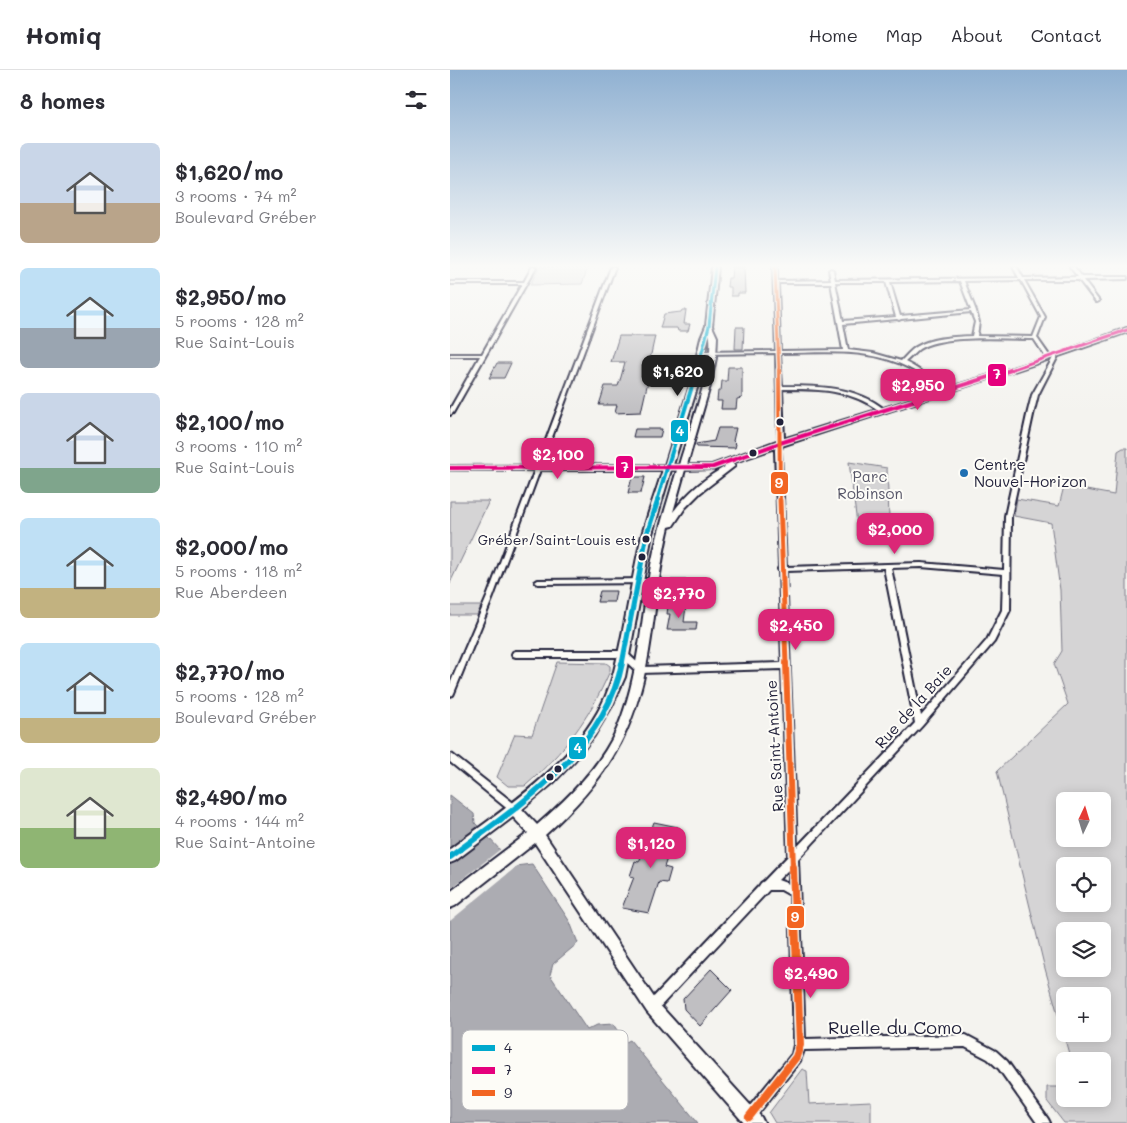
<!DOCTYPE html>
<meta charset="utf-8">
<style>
:root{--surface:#fff;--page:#f2f2f3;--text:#2b2b33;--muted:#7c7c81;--line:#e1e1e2;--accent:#db2777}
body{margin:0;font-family:Mali,sans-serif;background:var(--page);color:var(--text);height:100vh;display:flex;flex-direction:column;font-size:19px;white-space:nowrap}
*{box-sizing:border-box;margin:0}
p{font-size:16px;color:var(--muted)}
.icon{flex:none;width:28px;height:28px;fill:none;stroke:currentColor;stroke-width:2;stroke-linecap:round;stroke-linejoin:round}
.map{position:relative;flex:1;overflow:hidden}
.panel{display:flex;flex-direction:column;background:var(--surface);width:450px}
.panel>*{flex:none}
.needle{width:32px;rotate:4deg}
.fabs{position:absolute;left:606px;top:722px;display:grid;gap:10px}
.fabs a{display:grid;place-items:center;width:55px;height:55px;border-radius:8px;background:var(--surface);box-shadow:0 2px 12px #0003;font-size:25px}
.price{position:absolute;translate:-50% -42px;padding:0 11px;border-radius:10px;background:var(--accent);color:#fff;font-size:16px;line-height:32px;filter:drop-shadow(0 1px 2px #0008)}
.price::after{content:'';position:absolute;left:50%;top:30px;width:15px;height:11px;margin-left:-8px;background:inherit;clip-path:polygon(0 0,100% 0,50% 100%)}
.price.selected{background:#222;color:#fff}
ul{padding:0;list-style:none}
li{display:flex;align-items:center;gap:15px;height:125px;padding:0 20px}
li span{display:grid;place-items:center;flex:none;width:140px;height:100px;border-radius:8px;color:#555}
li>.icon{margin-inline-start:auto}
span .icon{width:60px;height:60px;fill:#fffc;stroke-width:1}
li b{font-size:21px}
h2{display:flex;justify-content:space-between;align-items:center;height:60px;padding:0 20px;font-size:21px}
header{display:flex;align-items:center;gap:30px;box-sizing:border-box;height:70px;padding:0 25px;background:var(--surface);border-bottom:1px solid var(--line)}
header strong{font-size:24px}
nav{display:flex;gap:28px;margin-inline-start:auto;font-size:18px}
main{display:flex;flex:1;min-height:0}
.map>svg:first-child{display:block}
.green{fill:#d5d4d5;stroke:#7c7b88;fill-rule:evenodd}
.water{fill:#acacb2;stroke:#757582}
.pier{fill:#f4f3ef}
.building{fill:#c0bfc2;stroke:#22223b}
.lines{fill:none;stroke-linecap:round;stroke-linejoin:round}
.street-casing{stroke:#22223b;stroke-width:4}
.secondary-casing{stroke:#22223b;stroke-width:4}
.street{fill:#fdfcf7;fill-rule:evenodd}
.secondary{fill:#fdfcf7;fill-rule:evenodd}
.bus-1-far3-casing{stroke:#fdfcf7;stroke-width:5.5}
.bus-1-far2-casing{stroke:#fdfcf7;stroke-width:7}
.bus-1-far1-casing{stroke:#fdfcf7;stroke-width:9}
.bus-1-casing{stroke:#fdfcf7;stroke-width:10}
.bus-2-far1-casing{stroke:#fdfcf7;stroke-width:5.5}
.bus-2-casing{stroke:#fdfcf7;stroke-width:7}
.bus-3-far4-casing{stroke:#fdfcf7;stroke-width:5.5}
.bus-3-far3-casing{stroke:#fdfcf7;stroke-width:7}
.bus-3-far2-casing{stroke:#fdfcf7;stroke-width:9}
.bus-3-far1-casing{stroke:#fdfcf7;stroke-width:10}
.bus-3-casing{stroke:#fdfcf7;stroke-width:11}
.bus-1-far3{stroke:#00a9ce;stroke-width:3}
.bus-1-far2{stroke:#00a9ce;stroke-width:4}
.bus-1-far1{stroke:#00a9ce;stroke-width:5}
.bus-1{stroke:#00a9ce;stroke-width:6}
.bus-2-far1{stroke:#e5007d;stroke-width:3}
.bus-2{stroke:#e5007d;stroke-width:4}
.bus-3-far4{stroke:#f26522;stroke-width:3}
.bus-3-far3{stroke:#f26522;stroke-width:4}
.bus-3-far2{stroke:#f26522;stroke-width:5}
.bus-3-far1{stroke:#f26522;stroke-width:6}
.bus-3{stroke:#f26522;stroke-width:8}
.bus-dot{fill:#22223b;stroke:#fdfcf7;stroke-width:2}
.poi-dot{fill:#1f6fb2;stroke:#fdfcf7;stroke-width:2}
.labels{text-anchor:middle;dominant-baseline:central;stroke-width:4;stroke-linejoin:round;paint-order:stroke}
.bus-label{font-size:14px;fill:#22223b;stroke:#fdfcf7;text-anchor:end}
.poi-label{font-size:15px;fill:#22223b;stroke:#fdfcf7;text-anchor:start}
.park-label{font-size:15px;fill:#585769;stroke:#fdfcf7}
.street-label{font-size:15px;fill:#22223b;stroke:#fdfcf7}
.near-street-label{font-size:18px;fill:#22223b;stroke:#fdfcf7}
.key{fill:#fdfcf7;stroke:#bbbbbf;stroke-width:1}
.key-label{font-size:14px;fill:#22223b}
.line-badge{stroke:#fdfcf7;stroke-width:2}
.badge-label{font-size:14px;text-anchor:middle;font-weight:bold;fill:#fff}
</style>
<header>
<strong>Homiq</strong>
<nav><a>Home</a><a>Map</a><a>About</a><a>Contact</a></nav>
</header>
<main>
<section class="panel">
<h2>8 homes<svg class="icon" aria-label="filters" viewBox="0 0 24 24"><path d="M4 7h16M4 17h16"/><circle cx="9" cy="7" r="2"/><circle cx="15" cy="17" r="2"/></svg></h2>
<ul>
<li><span style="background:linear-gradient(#c9d6e8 60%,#b9a48a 0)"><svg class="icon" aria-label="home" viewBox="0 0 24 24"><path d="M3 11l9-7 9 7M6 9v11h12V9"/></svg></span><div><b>$1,620/mo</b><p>3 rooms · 74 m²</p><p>Boulevard Gréber</p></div></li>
<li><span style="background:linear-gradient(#bfe0f5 60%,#9aa5b1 0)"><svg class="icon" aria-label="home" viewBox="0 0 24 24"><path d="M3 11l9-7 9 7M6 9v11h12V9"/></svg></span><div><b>$2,950/mo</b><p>5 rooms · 128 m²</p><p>Rue Saint-Louis</p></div></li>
<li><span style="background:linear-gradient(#c9d6e8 75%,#7fa58c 0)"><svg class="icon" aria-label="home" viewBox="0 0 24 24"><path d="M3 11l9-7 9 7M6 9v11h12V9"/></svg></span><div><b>$2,100/mo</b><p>3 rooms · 110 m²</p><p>Rue Saint-Louis</p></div></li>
<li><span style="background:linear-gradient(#bfe0f5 70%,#c2b280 0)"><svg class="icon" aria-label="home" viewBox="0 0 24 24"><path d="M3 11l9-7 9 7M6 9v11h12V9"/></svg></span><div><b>$2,000/mo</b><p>5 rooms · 118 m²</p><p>Rue Aberdeen</p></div></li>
<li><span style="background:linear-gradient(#bfe0f5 75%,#c2b280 0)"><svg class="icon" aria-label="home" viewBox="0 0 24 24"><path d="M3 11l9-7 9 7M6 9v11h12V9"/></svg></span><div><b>$2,770/mo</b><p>5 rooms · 128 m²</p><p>Boulevard Gréber</p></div></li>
<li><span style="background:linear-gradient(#dfe7d0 60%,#8fb573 0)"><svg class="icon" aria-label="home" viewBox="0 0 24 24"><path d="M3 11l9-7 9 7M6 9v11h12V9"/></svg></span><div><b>$2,490/mo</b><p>4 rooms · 144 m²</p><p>Rue Saint-Antoine</p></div></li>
</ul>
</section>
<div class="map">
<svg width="677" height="1053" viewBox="0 0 677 1053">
<rect width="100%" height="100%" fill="#f4f3ef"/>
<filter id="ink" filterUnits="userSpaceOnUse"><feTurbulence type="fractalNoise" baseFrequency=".02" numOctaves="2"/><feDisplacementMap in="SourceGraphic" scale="10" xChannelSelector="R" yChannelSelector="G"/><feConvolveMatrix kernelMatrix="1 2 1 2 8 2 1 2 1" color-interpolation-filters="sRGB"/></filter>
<g filter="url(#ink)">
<!-- green -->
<path class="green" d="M 89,197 L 138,197 L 132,214 L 80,215 Z
M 673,378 L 677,378 L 677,1053 L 614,1053 L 597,1031 L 597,1017 L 615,1017 L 615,1029 L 652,1029 L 652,991 L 621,991 L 594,895 L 547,701 L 618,634 L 604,594 L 612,581 L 610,520 L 601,453 L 564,446 L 567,429 L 609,436 L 614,416 L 664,425 L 668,381 ZM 615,731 L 652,731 L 652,769 L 615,769 ZM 615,796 L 652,796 L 652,834 L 615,834 ZM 615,861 L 652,861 L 652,899 L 615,899 ZM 652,926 L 652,964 L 615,964 L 615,926 Z
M 399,392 L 437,398 L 439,447 L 428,447 L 429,469 L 409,469 Z
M 0,431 L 39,431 L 0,513 Z
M 0,536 L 31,536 L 27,545 L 0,545 Z
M 107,592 L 156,593 L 160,596 L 160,601 C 139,649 115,681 75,716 L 58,716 L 47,707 L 65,664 L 82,665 Z
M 352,999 L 357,1001 L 359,1034 L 421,1031 L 421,1053 L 325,1053 L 319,1043 Z"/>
<!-- water -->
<path class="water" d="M 0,725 L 24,744 L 25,753 L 65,796 L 82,794 L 120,852 L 128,873 L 103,894 L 100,905 L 137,960 L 147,955 L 164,954 L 176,972 L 180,970 L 248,1053 L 0,1053 Z"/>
<!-- pier -->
<path class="pier" d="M 52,778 L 66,793 L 71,793 L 0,851 L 0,819 Z"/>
<!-- building -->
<path class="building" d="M 282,197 L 294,197 L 295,223 L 288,223 L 288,226 L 281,226 L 281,217 L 277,217 L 278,208 L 281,208 Z
M 232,240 L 236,240 L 234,254 L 240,254 L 238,261 L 228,261 L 227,258 L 210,258 L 214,244 L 231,242 Z
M 286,257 L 294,257 L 293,279 L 285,279 Z
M 169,266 L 205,266 L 198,298 L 201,298 L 191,342 L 165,343 L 167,335 L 149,335 L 155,316 L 168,316 L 171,307 L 175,292 L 161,292 Z
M 47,293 L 61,293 L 54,308 L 39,308 Z
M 278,297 L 292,297 L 292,328 L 287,329 L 286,339 L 271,339 L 272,331 L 267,331 L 268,321 L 271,321 L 272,311 L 277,311 Z
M 268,358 L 286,358 L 283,371 L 286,374 L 285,378 L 247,377 L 246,374 L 264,371 Z
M 185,359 L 212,359 L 210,367 L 183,367 Z
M 182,407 L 195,407 L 191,423 L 178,423 Z
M 221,510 L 238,510 L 237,516 L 220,516 Z
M 150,521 L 166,521 L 164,532 L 147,532 Z
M 218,536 L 236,536 L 234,552 L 247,552 L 246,560 L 217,560 L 220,544 L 217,544 Z
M 204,752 L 228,757 L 214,797 L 221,799 L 217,813 L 209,812 L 199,843 L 172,838 L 184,807 L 180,806 L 185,791 L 189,792 Z
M 261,899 L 282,920 L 250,956 L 234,939 L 233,929 Z"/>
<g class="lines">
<!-- street casing -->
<g class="street-casing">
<path id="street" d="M 82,197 L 86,197 L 3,343 L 0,345 L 0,339 L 30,286 L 0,286 L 0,284 L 32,284 L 72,214 L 0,214 L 0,212 L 74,212 Z
M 161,197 L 165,197 L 43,527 L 4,623 L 3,625 L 0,626 L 0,614 L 37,527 Z
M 323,197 L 327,197 L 327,211 L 381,210 L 379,200 L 381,199 L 383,200 L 385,210 L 569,208 L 563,197 L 567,197 L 573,208 L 628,207 L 620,197 L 624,197 L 632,207 L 677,207 L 677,209 L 633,210 L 649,231 L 647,232 L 646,232 L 629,210 L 574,210 L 595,247 L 587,268 L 601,288 L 601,289 L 597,289 L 584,269 C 555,269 492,264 469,279 C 464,283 460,288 455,292 C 471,300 483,309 494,322 L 492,323 C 488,321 485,317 481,313 C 474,307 467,302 459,298 C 419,277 373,283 330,283 L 332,316 C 366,316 407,316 435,340 L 432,342 L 430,341 C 399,319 369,319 332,319 L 334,369 L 331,380 L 336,497 L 471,493 L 554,500 L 555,446 L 577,345 L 582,325 L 604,286 L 606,285 L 608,286 L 588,325 L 583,345 L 561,446 L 560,540 L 544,572 L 472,656 L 348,789 L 355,969 L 516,965 L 546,981 L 557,991 L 598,1049 L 600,1053 L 587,1053 L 549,999 L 538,989 L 515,977 L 354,980 L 350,991 L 303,1050 L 299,1052 L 295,1050 L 293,1046 L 295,1042 L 342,984 L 344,975 L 340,825 L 331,820 L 319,820 L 206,941 L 202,942 L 198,941 L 197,937 L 198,933 L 309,816 L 311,813 L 314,811 L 338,786 L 332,599 L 190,603 L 187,602 L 171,587 L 66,587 L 63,586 L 62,584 L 63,582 L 66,581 L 173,581 L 176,582 L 192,597 L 332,593 L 329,501 L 328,499 L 329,497 L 325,380 L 328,369 L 326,283 L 251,284 L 249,283 L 251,282 L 326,281 ZM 571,210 L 591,247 L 583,267 L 527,266 L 529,252 L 526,241 L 514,211 ZM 510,211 L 521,240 L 450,246 L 440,212 ZM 385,212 L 436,212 L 446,247 L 393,251 ZM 328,213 L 381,213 L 393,280 L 330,281 ZM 521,242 L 525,252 L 522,266 C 504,267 482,267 466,277 C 461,280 456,286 451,291 L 423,283 L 398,280 L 393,254 L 447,249 L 449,250 L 451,249 ZM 471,497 L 553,504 L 552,540 L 537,570 L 471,646 L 441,498 ZM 434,498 L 465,653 L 347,777 L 336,501 ZM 339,799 L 339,814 L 328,810 Z
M 203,509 L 206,511 L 205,513 L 88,514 L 85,512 L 88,510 Z
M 0,684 L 3,685 L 66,735 L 67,738 L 66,741 L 63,742 L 60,741 L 0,692 Z"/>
</g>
<!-- secondary casing -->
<g class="secondary-casing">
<path id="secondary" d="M 262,197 L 268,197 L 262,256 L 267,267 L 266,288 L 260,316 L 237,395 L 262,395 L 327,371 L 604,285 L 677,258 L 677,262 C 546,310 411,347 279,394 L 284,394 L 285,396 L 250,423 L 235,438 L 223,456 L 219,457 C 209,497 206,539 199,581 C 185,664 157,709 95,765 L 207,932 L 311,1047 L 314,1053 L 294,1053 L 197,942 L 85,773 L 5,836 L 0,838 L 0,822 L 78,763 L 63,747 L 5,791 L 0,793 L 0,779 C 55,738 120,697 152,634 C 163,612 167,589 172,565 C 179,532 184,498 192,465 C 198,443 206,421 213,400 L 0,400 L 0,396 L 215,395 L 240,315 L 251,268 L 256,256 ZM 259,263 C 267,287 237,367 229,395 L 223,395 L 248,315 ZM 278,395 C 256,407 238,422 223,442 L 235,400 L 263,399 ZM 221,400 L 227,400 C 218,431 207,463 201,495 C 191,550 189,607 167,659 C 150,697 118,728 87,755 L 72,739 L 103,713 L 125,690 L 144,666 L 162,636 L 175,607 L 202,464 Z"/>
</g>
<!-- street -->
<use href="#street" class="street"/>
<!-- secondary -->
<use href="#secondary" class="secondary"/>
<!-- bus-1-far3 casing -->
<g class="bus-1-far3-casing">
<path id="bus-1-far3" d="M 247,301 L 259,256 L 265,197"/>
</g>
<!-- bus-1-far2 casing -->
<g class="bus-1-far2-casing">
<path id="bus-1-far2" d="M 207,431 L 247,300"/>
</g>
<!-- bus-1-far1 casing -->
<g class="bus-1-far1-casing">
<path id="bus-1-far1" d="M 172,594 L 197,464 L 208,430"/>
</g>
<!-- bus-1 casing -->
<g class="bus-1-casing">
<path id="bus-1" d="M 0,787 C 67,737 155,681 172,593"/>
</g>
<!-- bus-2-far1 casing -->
<g class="bus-2-far1-casing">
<path id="bus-2-far1" d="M 557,301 L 677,260"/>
</g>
<!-- bus-2 casing -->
<g class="bus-2-casing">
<path id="bus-2" d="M 0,398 L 263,397 L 330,373 L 561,300"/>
</g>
<!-- bus-3-far4 casing -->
<g class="bus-3-far4-casing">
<path id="bus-3-far4" d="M 325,197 L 329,301"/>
</g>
<!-- bus-3-far3 casing -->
<g class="bus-3-far3-casing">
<path id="bus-3-far3" d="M 329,300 L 330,431"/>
</g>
<!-- bus-3-far2 casing -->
<g class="bus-3-far2-casing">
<path id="bus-3-far2" d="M 330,430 L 336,594"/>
</g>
<!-- bus-3-far1 casing -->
<g class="bus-3-far1-casing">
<path id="bus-3-far1" d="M 336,593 L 343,798"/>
</g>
<!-- bus-3 casing -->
<g class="bus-3-casing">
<path id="bus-3" d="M 299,1047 L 346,987 L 350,975 L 343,797"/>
</g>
<!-- bus-1-far3 -->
<use href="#bus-1-far3" class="bus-1-far3"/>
<!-- bus-1-far2 -->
<use href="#bus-1-far2" class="bus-1-far2"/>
<!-- bus-1-far1 -->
<use href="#bus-1-far1" class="bus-1-far1"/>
<!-- bus-1 -->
<use href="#bus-1" class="bus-1"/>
<!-- bus-2-far1 -->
<use href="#bus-2-far1" class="bus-2-far1"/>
<!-- bus-2 -->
<use href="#bus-2" class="bus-2"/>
<!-- bus-3-far4 -->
<use href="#bus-3-far4" class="bus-3-far4"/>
<!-- bus-3-far3 -->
<use href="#bus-3-far3" class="bus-3-far3"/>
<!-- bus-3-far2 -->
<use href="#bus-3-far2" class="bus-3-far2"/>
<!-- bus-3-far1 -->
<use href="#bus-3-far1" class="bus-3-far1"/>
<!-- bus-3 -->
<use href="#bus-3" class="bus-3"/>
</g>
</g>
<!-- sky -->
<linearGradient id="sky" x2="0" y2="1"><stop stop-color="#90b1d2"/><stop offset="0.57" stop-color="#fafaf8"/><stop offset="1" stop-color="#fafaf8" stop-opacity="0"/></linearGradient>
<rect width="677" height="344" fill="url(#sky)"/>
<!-- markers -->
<g class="bus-dot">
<circle cx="330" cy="352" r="4.5"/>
<circle cx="303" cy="383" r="4.5"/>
<circle cx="196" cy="469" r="4.5"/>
<circle cx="192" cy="487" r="4.5"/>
<circle cx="108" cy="699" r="4.5"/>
<circle cx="100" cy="707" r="4.5"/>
</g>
<circle class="poi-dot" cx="514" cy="403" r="5"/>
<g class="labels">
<!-- bus labels -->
<g class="bus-label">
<text x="187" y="469">Gréber/Saint-Louis est</text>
</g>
<!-- poi labels -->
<g class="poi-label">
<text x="524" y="394">Centre<tspan x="524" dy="17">Nouvel-Horizon</tspan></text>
</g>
<!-- park labels -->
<g class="park-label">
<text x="420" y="406">Parc<tspan x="420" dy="17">Robinson</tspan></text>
</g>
<!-- street labels -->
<g class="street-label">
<text transform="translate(463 636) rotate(-48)">Rue de la Baie</text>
<text transform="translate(324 676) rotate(-93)">Rue Saint-Antoine</text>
</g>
<!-- near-street labels -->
<g class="near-street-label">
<text x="445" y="957">Ruelle du Como</text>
</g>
</g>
<!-- legend -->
<rect x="12" y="960" width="166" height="80" rx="8" class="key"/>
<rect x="22" y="975" width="23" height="6" fill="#00a9ce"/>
<rect x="22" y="997" width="23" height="7" fill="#e5007d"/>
<rect x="22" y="1020" width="23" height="6" fill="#f26522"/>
<g class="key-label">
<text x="54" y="983">4</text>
<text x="54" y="1005">7</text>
<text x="54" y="1028">9</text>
</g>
<g class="line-badge">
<rect x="537" y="293" width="20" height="24" rx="5" fill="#e5007d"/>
<rect x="220" y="349" width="19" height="24" rx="5" fill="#00a9ce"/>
<rect x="165" y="385" width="19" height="24" rx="5" fill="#e5007d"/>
<rect x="320" y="401" width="19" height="24" rx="5" fill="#f26522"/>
<rect x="118" y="666" width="19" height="24" rx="5" fill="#00a9ce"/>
<rect x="336" y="835" width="19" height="24" rx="5" fill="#f26522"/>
</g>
<g class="badge-label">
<text x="547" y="309">7</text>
<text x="230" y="366">4</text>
<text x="175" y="402">7</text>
<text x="329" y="418">9</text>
<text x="128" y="683">4</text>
<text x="345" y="852">9</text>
</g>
</svg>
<div class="fabs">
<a><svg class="needle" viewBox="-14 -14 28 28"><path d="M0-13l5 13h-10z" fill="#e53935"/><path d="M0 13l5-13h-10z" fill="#7c7c81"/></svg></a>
<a><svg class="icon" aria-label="locate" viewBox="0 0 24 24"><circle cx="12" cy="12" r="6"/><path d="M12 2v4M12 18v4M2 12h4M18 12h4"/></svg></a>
<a><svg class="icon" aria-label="layers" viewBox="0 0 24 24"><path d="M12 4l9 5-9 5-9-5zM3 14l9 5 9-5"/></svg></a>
<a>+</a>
<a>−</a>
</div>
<b class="price selected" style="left:228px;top:327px">$1,620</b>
<b class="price" style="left:468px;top:341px">$2,950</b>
<b class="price" style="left:108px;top:410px">$2,100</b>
<b class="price" style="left:445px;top:485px">$2,000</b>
<b class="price" style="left:229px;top:549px">$2,770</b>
<b class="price" style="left:346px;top:581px">$2,450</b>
<b class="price" style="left:201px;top:799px">$1,120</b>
<b class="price" style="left:361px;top:929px">$2,490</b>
</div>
</main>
